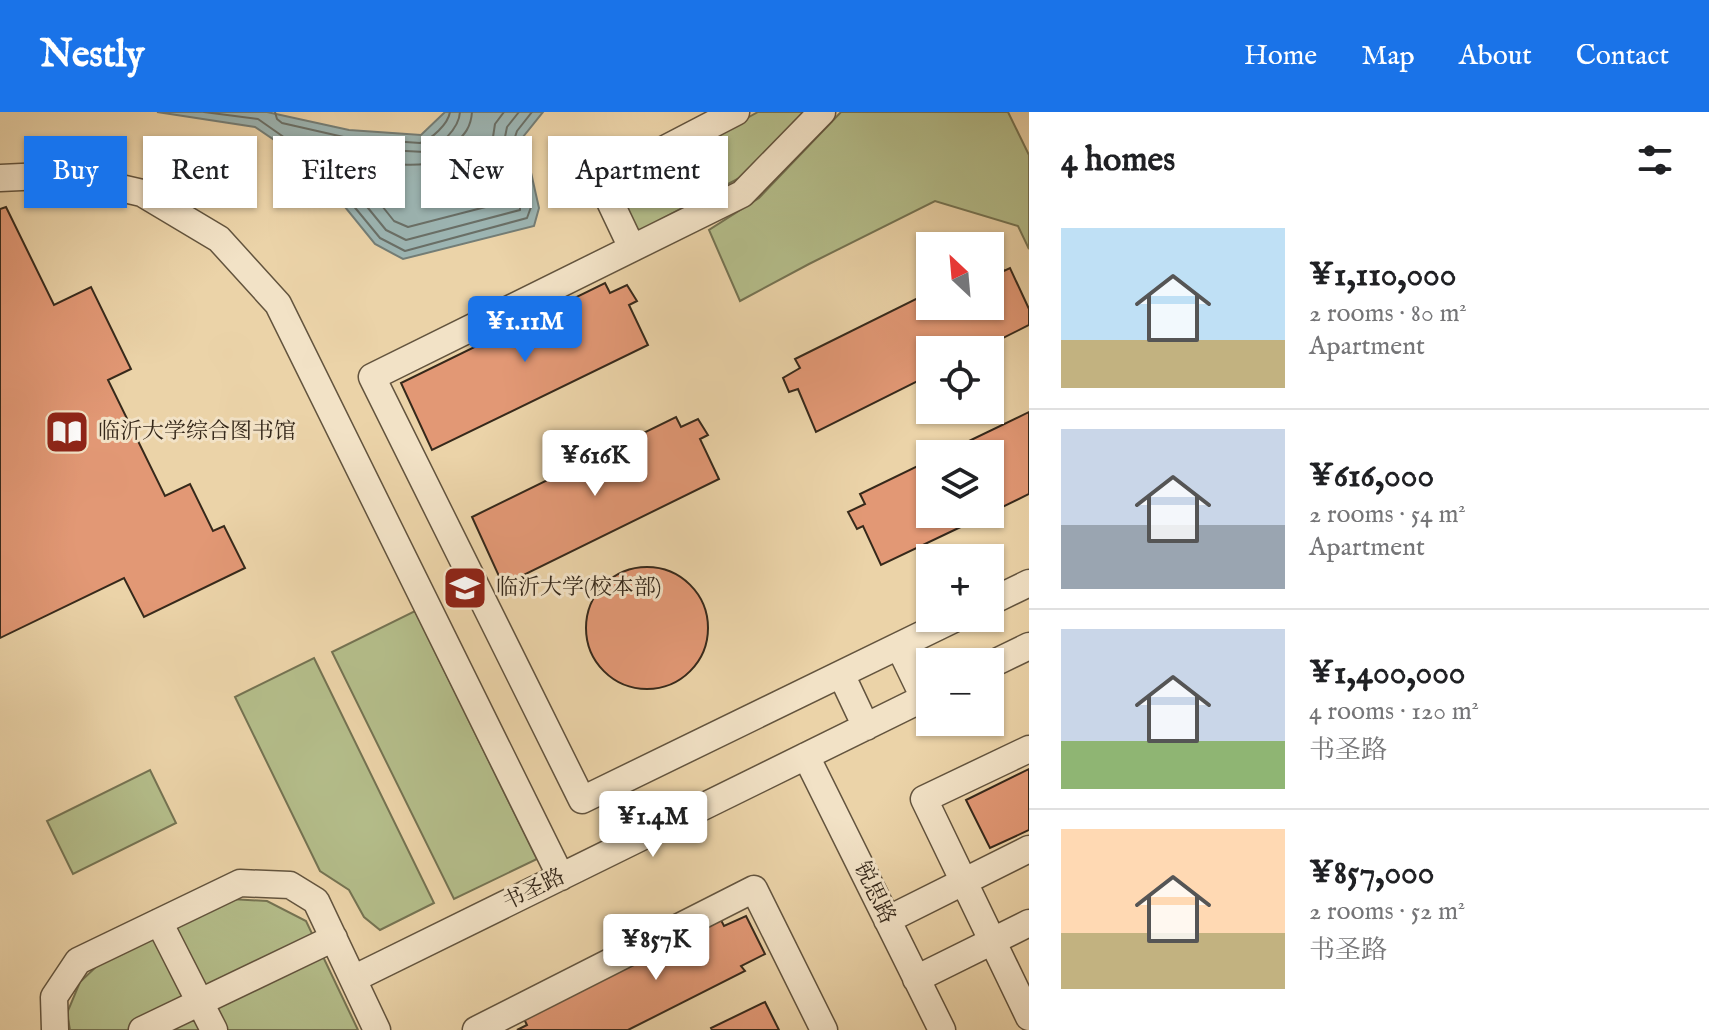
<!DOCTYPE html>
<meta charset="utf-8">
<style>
:root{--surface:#fff;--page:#f2f2f2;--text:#202124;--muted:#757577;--line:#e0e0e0;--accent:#1a73e8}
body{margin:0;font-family:"IM FELL English","Noto Serif SC",serif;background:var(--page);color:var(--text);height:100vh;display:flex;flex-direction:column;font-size:30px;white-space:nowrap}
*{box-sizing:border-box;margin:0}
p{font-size:26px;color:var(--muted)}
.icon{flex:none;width:44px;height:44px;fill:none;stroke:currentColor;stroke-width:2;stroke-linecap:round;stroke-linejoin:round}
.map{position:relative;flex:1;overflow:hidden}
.drawer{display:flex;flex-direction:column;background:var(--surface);width:680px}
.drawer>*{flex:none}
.top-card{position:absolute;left:24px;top:24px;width:760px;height:72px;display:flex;gap:16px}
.needle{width:52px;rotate:334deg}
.buttons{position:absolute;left:916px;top:120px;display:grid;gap:16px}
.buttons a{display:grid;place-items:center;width:88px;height:88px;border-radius:0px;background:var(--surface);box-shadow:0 2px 6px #0004;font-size:40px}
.price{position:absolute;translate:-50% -68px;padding:0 18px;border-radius:8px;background:#fff;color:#222;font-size:26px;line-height:52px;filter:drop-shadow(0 2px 4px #0008)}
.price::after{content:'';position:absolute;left:50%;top:48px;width:24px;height:18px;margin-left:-12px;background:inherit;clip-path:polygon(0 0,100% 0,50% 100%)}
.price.current{background:var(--accent);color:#fff}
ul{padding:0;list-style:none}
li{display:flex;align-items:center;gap:24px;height:200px;padding:0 32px}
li+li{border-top:2px solid var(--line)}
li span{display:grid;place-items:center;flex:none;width:224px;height:160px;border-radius:0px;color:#555}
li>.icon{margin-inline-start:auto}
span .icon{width:96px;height:96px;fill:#fffc;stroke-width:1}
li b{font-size:34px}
h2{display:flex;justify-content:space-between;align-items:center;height:96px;padding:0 32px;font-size:34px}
.tag{padding:0 28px;border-radius:0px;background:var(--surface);box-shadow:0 2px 6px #0004;font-size:28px;line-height:72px}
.tag.current{background:var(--accent);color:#fff}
header{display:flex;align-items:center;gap:48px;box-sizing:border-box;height:112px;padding:0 40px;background:var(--accent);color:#fff}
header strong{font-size:38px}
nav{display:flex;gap:44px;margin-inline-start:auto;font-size:28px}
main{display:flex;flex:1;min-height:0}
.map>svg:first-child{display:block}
.green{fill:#b4bd8a;stroke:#757352;stroke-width:2}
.water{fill:#9cb5b3;stroke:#737d76;stroke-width:2}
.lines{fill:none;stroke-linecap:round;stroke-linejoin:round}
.shore{stroke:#696f67;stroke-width:2}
.building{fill:#e29875;stroke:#36291b;stroke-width:2}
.minor-casing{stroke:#63543e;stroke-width:29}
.minor{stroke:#f2e2c6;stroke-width:26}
.labels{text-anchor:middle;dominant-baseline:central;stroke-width:6;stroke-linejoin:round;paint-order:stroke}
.poi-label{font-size:22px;fill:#36291b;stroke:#f2e2c6;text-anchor:start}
.street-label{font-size:22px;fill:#36291b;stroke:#f2e2c6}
</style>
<header>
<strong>Nestly</strong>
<nav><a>Home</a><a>Map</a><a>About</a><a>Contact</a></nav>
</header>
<main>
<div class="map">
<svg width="1029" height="918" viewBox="0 0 1029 918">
<rect width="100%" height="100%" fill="#ebd3a8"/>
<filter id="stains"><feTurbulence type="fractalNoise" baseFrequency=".0025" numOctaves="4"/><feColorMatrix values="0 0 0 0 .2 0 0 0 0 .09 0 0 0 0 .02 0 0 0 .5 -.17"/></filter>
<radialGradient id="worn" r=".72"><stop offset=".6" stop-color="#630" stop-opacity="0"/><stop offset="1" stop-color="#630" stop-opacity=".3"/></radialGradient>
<!-- green -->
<path class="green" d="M 758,0 L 805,0 L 749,61 L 637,120 L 616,79 Z
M 841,0 L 1008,0 L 1029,43 L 1029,137 L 1018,114 L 935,89 L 809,152 L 740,189 L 709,118 L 759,86 Z
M 415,499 L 537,747 L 454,787 L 332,540 Z
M 314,546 L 434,791 L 380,818 L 364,805 L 349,778 L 320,759 L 235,585 Z
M 150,658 L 176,711 L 73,762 L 47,709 Z
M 231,787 L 267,789 L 306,809 L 358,918 L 70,918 L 67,901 L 80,870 L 99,852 Z"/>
<!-- water -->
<path class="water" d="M 157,0 L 267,0 L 349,18 L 421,23 L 445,0 L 543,0 L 523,25 L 539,96 L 534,114 L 403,147 L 375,132 L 311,53 L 255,15 Z"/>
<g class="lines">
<!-- shore -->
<path class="shore" d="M 204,0 L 258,7 L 315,47 L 380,126 L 405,139 L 527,106 L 531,95 L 515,25 L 517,19 L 532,0
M 275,0 L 277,7 L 282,11 L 348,26 L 420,31 C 432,27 448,12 450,0
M 460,0 C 459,17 440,34 425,40 L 348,36 L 323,31 L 320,32 L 319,36 L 386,118 L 406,128 L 520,98 L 520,94 L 505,25 L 507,15 L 519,0
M 472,0 C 471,15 465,22 455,32 C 449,38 443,45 436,49 C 420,57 373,50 354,48 L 351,50 L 351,55 L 394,109 L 408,115 L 505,90 L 506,86 L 493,25 L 495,12 L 504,0"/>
</g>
<!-- building -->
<path class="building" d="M 6,95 L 54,193 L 91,175 L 131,257 L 108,268 L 165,384 L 190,372 L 213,419 L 224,414 L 245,456 L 144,505 L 124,466 L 0,526 L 0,97 Z
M 998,146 L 1004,159 L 1010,156 L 1029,197 L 1029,213 L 979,238 L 930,238 L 930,263 L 816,320 L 798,277 L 789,280 L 783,266 L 800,256 L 795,247 L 930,180 L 930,194 L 990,194 L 990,150 Z
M 605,171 L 610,181 L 627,173 L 637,189 L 629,193 L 648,233 L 432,338 L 401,271 Z
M 1029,300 L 1029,382 L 990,401 L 990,342 L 942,342 Z
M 676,305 L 681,315 L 698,307 L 708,323 L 700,327 L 719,367 L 503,473 L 472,405 Z
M 930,348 L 930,402 L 988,402 L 881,453 L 863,414 L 857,417 L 848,400 L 865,392 L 860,382 Z
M586 516a61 61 0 1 1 122 0a61 61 0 1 1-122 0Z
M 1029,657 L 1029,718 L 990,736 L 966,688 Z
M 746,804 L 765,842 L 741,854 L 745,859 L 628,918 L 517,918 L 527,913 L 524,907 L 721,808 L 724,814 Z
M 765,890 L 779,918 L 712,918 L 711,916 Z"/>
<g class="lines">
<!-- minor casing -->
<g class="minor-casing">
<path id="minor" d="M 822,0 L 742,82 L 372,265 L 582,688 L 956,506
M 0,66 L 64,63 L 142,81 L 219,127 L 278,192 L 561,765
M 632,136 L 604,77 L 607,67 L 736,0
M 990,490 L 1029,471
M 899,534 L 924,586
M 990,553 L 1029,534
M 841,562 L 866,615
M 1029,637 L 924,687 L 1029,905
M 806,644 L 942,918
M 887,808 L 1029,737
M 159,810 L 214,918
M 353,867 L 930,583
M 916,867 L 1029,811
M 55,918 L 54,885 L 78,849 L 240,771 L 290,773 L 316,789 L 377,918
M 142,918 L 334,826
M 476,918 L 754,777 L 824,918"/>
</g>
<!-- minor -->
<use href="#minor" class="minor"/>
</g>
<!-- icons -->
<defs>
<g id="library-square" transform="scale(2.3)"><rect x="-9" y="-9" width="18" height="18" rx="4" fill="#8f2418" stroke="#f2e2c6"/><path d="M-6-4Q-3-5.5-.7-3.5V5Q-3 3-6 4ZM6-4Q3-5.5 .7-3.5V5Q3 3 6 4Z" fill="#fff"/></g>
<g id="university-square" transform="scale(2.3)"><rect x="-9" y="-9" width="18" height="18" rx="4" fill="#8f2418" stroke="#f2e2c6"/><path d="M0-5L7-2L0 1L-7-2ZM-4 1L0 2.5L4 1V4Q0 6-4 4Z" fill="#fff"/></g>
</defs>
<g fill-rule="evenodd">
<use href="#library-square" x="67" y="320"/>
<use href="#university-square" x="465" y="476"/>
</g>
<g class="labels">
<!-- poi labels -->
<g class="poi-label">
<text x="98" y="320">临沂大学综合图书馆</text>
<text x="496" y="476">临沂大学(校本部)</text>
</g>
<!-- street labels -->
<g class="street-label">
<text transform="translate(534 778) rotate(-26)">书圣路</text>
<text transform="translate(874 781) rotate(64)">锐思路</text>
</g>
</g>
<rect width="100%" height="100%" filter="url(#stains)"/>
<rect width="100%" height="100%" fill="url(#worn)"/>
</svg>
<div class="buttons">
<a><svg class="needle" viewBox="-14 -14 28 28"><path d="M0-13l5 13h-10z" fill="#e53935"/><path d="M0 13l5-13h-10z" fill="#757577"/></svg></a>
<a><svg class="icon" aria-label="locate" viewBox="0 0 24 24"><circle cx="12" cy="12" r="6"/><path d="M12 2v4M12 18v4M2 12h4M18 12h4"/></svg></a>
<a><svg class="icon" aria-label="layers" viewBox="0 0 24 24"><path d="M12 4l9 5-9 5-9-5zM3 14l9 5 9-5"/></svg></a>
<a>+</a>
<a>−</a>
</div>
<b class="price current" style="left:525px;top:252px">¥1.11M</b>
<b class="price" style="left:595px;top:386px">¥616K</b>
<b class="price" style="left:653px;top:747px">¥1.4M</b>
<b class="price" style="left:656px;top:870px">¥857K</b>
<div class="top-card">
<a class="tag current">Buy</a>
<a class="tag">Rent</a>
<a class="tag">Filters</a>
<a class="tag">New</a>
<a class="tag">Apartment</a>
</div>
</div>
<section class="drawer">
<h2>4 homes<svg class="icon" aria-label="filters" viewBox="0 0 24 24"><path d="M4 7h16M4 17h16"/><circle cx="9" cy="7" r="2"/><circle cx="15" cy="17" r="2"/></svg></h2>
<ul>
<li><span style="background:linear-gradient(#bfe0f5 70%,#c2b280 0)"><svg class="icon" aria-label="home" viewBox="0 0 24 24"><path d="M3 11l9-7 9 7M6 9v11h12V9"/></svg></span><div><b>¥1,110,000</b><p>2 rooms · 80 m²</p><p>Apartment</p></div></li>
<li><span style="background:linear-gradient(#c9d6e8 60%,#9aa5b1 0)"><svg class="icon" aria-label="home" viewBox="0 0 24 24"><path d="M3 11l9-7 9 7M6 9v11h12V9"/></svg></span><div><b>¥616,000</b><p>2 rooms · 54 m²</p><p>Apartment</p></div></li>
<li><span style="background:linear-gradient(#c9d6e8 70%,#8fb573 0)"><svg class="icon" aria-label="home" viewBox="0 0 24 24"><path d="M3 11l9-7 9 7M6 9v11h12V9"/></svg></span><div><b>¥1,400,000</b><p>4 rooms · 120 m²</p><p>书圣路</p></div></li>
<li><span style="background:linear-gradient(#ffd9b3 65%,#c2b280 0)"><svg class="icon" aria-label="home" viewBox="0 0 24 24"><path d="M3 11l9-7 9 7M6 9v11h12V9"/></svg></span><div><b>¥857,000</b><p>2 rooms · 52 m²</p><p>书圣路</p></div></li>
</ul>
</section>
</main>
